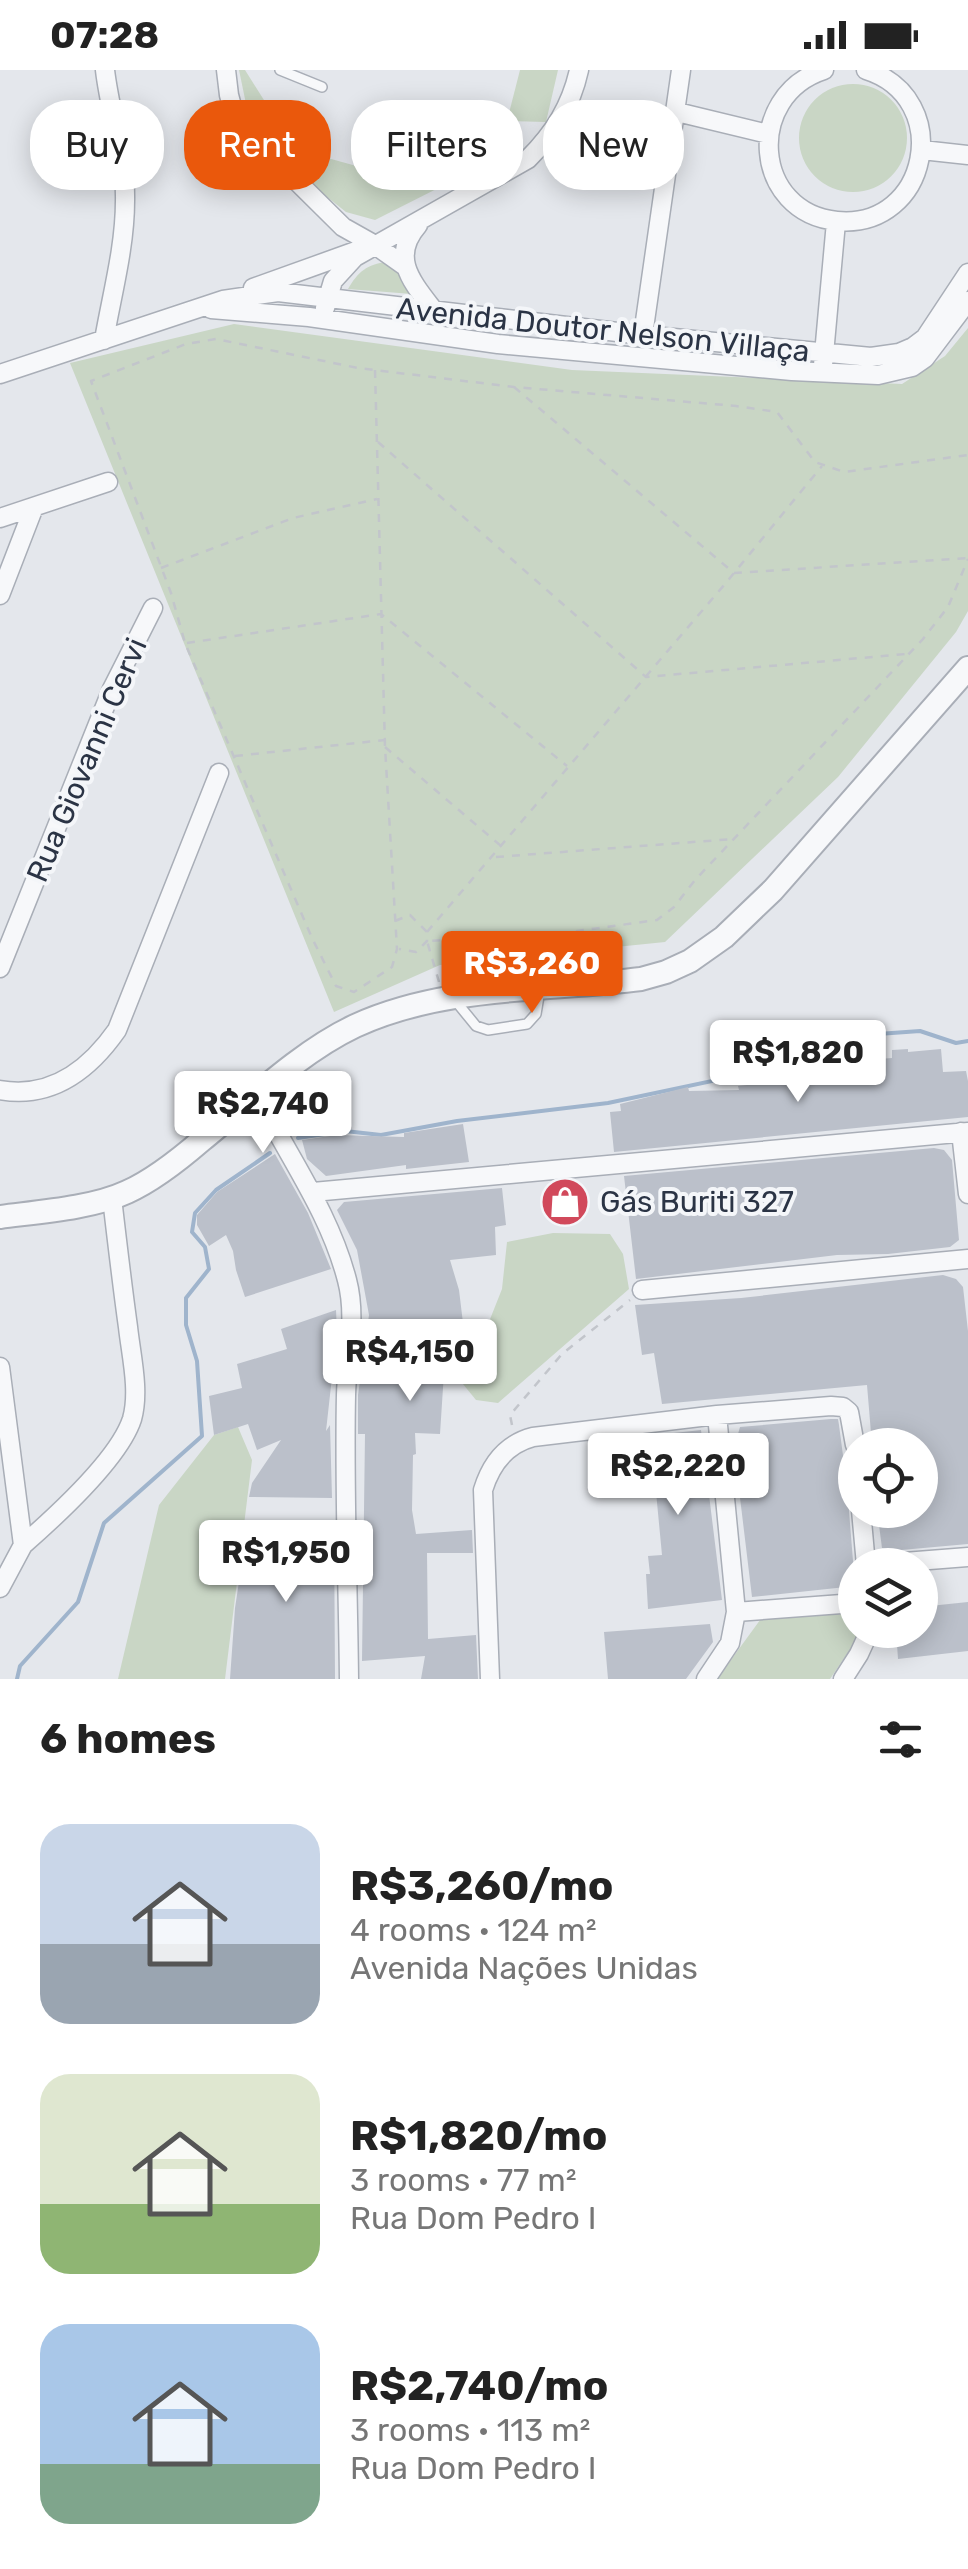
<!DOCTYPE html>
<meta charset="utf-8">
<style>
:root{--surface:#fff;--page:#f2f2f2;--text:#222;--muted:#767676;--accent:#ea580c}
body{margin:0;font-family:Rubik,sans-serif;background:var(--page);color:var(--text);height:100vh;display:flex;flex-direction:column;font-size:38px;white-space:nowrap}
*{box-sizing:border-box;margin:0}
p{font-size:32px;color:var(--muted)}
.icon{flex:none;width:55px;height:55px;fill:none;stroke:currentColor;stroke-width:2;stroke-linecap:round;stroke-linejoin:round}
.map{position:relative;height:1609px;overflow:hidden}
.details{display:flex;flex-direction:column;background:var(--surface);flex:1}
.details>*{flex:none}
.top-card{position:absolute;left:30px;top:30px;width:910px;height:90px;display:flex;gap:20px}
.fabs{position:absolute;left:838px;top:1358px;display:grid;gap:20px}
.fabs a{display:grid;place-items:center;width:100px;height:100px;border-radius:50%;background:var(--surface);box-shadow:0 5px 25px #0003;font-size:50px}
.price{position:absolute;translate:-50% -85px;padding:0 22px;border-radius:10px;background:#fff;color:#222;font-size:32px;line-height:65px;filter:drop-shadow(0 2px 5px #0008)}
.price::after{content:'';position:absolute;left:50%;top:60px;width:30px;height:22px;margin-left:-15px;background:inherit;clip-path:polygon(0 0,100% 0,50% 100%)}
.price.selected{background:var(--accent);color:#fff}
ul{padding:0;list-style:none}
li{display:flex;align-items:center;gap:30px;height:250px;padding:0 40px}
li span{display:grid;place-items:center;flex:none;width:280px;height:200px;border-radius:30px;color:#555}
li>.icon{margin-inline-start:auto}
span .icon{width:120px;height:120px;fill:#fffc;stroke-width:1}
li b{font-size:42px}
h2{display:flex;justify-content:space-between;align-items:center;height:120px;padding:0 40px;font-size:42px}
.tag{padding:0 35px;border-radius:40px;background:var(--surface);box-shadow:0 5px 25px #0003;font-size:35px;line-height:90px}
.tag.selected{background:var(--accent);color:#fff}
.status{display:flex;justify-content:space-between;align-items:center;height:70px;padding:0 50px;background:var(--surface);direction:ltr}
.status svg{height:28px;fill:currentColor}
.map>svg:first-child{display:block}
.green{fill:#c9d6c5}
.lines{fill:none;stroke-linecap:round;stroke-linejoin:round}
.stream{stroke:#9fb4cc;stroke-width:4}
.building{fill:#bbc0ca}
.service-casing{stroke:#a9aeb7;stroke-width:12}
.minor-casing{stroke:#a9aeb7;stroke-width:21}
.tertiary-casing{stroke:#a9aeb7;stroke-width:26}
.path{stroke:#c2c5cb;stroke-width:2.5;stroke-dasharray:8 8;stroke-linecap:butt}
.service{stroke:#f7f8fa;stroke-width:9}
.minor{stroke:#f7f8fa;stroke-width:18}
.tertiary{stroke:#f7f8fa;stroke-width:22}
.labels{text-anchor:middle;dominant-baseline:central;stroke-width:8;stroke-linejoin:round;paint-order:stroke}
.street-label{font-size:30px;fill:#2b3445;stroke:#f4f6f9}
.poi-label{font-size:30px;fill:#2b3445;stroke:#f4f6f9;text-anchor:start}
</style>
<div class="status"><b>07:28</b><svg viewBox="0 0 49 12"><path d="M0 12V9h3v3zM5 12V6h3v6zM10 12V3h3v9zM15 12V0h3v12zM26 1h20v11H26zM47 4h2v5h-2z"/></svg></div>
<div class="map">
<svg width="968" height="1609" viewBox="0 0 968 1609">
<rect width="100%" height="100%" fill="#e4e7ec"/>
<!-- green -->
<path class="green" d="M 239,0 L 245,0 L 269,38 L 324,87 L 360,97 L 408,88 L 521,58 L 472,101 L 375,150 L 346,142 L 307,111 L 251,58 Z
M 520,0 L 558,0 L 546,52 L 507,51 Z
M799 68a54 54 0 1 1 108 0a54 54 0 1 1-108 0Z
M 387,192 L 399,197 L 412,224 L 348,219 C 358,202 367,194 387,192 Z
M 234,254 L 572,300 L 902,314 L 945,286 L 968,258 L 968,541 L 956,562 L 838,707 L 665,872 L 440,895 L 334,942 L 70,293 Z
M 553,1163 L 610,1164 L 623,1184 L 629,1219 L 498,1333 L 476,1330 L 458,1308 L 479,1277 L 502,1219 L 507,1172 Z
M 238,1357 L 252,1390 L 225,1609 L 118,1609 L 159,1435 L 214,1365 Z
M 855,1544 L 855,1560 L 863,1560 L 830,1609 L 717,1609 L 763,1546 Z"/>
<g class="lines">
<!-- stream -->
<path class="stream" d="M 298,1068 L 345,1061 L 381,1065 L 457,1051 L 608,1033 L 830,986 L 878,964 L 920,961 L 956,973 L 968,971
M 17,1609 L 20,1596 L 78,1532 L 104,1453 L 202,1366 L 197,1291 L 186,1255 L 186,1228 L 209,1199 L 205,1177 L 192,1162 L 195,1143 L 216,1120 L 270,1083"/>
</g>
<!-- building -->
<path class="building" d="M 908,979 L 908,982 L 941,979 L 943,1002 L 966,1001 L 968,1011 L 968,1047 L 614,1082 L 610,1042 L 621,1041 L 620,1034 L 688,1017 L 689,1021 L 739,1020 L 738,1016 L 756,1014 L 755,1005 L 789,1002 L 791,1017 L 854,1009 L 852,991 L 892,988 L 892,980 Z
M 463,1054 L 469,1092 L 406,1099 L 406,1095 L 326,1106 L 307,1089 L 302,1070 L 337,1065 L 404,1067 L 404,1063 Z
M 934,1078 L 944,1080 L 952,1090 L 959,1170 L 950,1177 L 888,1184 L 837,1185 L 636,1209 L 624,1106 Z
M 275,1084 L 308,1143 L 331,1199 L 245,1227 L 236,1200 L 233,1181 L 226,1165 L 209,1176 L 197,1155 L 197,1145 L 217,1122 Z
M 502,1118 L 506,1155 L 495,1157 L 496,1185 L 450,1190 L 459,1220 L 463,1253 L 445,1256 L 462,1283 L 445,1287 L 440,1364 L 415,1363 L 416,1384 L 413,1385 L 412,1440 L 416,1464 L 472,1460 L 473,1483 L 427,1483 L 428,1569 L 476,1565 L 478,1609 L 421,1609 L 425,1586 L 362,1591 L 365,1364 L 358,1364 L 358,1325 L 369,1245 L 357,1180 L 337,1140 L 344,1132 Z
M 943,1205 L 956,1209 L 963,1217 L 968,1261 L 968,1474 L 890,1481 L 882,1478 L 877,1440 L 920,1440 L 920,1375 L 872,1375 L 867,1315 L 662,1334 L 654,1283 L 642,1285 L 635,1235 L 741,1228 Z
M 336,1240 L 337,1262 L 326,1361 L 330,1355 L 332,1428 L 249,1427 L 252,1413 L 281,1370 L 257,1380 L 248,1354 L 214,1365 L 209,1326 L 242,1318 L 237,1294 L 287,1279 L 281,1259 Z
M 831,1349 L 838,1349 L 839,1355 L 847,1416 L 855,1516 L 752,1527 L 734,1378 L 740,1357 Z
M 701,1360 L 722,1530 L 648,1539 L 646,1504 L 650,1504 L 648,1486 L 662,1485 L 654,1401 L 639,1403 L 637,1385 L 613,1388 L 611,1370 Z
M 334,1452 L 335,1609 L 230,1609 L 235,1538 L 247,1459 Z
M 968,1532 L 968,1581 L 898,1589 L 896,1560 L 920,1560 L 920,1537 Z
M 710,1554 L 713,1572 L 686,1609 L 608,1609 L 604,1562 Z"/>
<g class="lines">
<!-- service casing -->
<g class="service-casing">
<path id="service" d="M 280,0 L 322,17
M 454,929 L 476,956 L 488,960 L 527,954 L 536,944 L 540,920"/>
</g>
<!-- minor casing -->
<g class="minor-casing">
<path id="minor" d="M 226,0 L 229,25 L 233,40 L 248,63 L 343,157 L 375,175 L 406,197
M 824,0 C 744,26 753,143 837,151 C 929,160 955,28 866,0
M 677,42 L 768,64
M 922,80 L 968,85
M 418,155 C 389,188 413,213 435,242
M 253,218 L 356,181
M 325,238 L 333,211 L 355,187 L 528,89 C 554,63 571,36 579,0
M 211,239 L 309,247 L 498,274 L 792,301 L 878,305 L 912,297 L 925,288 L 968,231
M 643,265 L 681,0
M 104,270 C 112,224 125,177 125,131 C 126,87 110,44 105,0
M 823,295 L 836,152
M 0,304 L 223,230 L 278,222 L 643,265 L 871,287 L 899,283 L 913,277 L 925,268 L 968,203
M 0,448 L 108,412
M 0,525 L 34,437
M 0,898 L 112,619 L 153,538
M 0,1020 C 51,1029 89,1000 117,960 L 219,703
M 257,1024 C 288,1087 329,1141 347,1210 C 357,1248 347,1286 346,1325 C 344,1419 348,1514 349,1609
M 961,1062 L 968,1124
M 313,1122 L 968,1062
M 642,1220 L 968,1189
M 0,1297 L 23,1475 L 0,1518
M 861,1440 L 866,1495
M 23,1475 C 55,1447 119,1389 132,1349 C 140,1321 131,1285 128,1257 C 122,1214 117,1171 112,1128
M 866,1495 L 968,1487
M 736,1542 L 855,1533
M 490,1609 L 483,1420 C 491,1394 506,1374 533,1367 L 717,1345 L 831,1336 L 843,1337 L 849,1342 L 855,1375
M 706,1609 L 730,1573 L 736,1542 L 717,1345
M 843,1609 L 859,1584 L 870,1560"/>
</g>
<!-- tertiary casing -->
<g class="tertiary-casing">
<path id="tertiary" d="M 0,1147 C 38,1142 93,1138 127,1122 C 154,1110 180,1089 202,1070 C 250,1031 300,982 355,956 C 444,915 546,921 641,909 L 666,902 L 690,891 L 724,867 L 773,820 L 968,598"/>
</g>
<!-- path -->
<path class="path" d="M 375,300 L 385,677 L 397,879 L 392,897 L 354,922 L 336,916 L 312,868 L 185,573 L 171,523 L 91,311 L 186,274 L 216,269 L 358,298 L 514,317 L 736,336 L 777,342 L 815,392 L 844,402 L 968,385
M 514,317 L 734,503 L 968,488
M 378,372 L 646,607 L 906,584
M 161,498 L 293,448 L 377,429
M 187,573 L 381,544 L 567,696
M 385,677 L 501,776
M 235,686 L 385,670
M 496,787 L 733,769
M 395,851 L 410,845 L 427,862 L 427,871 L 416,882 L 399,879
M 427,862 L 725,514 L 822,396
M 439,912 L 427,871 L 548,865 L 657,850 L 674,837 L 695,810 L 923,569 L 948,537 L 968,489
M 512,1355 L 510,1345 L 562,1284 L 630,1230"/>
<!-- service -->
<use href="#service" class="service"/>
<!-- minor -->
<use href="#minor" class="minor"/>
<!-- tertiary -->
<use href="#tertiary" class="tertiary"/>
</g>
<!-- icons -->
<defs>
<g id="shop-disc" transform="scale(2.5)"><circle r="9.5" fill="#d1495b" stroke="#f4f6f9"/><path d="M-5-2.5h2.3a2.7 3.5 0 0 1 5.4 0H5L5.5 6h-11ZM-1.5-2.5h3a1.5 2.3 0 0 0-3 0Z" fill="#fff"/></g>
</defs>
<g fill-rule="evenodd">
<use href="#shop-disc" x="565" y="1132"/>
</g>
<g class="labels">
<!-- street labels -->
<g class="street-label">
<text transform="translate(603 260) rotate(6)">Avenida Doutor Nelson Villaça</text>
<text transform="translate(87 690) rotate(-67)">Rua Giovanni Cervi</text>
</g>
<!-- poi labels -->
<g class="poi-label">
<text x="600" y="1132">Gás Buriti 327</text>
</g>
</g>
</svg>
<div class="fabs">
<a><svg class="icon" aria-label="locate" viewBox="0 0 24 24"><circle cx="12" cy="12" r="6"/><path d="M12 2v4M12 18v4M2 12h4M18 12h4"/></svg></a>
<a><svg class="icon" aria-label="layers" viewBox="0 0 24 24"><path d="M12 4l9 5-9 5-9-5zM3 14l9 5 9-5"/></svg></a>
</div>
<b class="price selected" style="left:532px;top:946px">R$3,260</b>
<b class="price" style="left:798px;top:1035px">R$1,820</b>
<b class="price" style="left:263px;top:1086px">R$2,740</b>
<b class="price" style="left:410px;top:1334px">R$4,150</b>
<b class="price" style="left:678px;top:1448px">R$2,220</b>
<b class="price" style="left:286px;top:1535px">R$1,950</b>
<div class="top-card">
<a class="tag">Buy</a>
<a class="tag selected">Rent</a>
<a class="tag">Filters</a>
<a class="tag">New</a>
</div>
</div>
<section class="details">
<h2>6 homes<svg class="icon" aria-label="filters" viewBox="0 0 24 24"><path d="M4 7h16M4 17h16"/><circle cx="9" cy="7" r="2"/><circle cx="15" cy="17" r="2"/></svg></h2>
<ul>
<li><span style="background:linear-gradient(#c9d6e8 60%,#9aa5b1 0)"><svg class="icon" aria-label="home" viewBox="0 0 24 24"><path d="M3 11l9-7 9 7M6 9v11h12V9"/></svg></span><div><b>R$3,260/mo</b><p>4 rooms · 124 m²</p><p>Avenida Nações Unidas</p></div></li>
<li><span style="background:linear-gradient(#dfe7d0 65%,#8fb573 0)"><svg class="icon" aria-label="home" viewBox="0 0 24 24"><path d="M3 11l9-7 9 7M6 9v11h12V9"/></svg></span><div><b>R$1,820/mo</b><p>3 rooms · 77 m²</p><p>Rua Dom Pedro I</p></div></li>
<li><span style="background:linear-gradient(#a9c7e8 70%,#7fa58c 0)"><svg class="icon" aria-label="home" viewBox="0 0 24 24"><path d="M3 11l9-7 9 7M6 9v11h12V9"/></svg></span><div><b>R$2,740/mo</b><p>3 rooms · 113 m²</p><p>Rua Dom Pedro I</p></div></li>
</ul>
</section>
